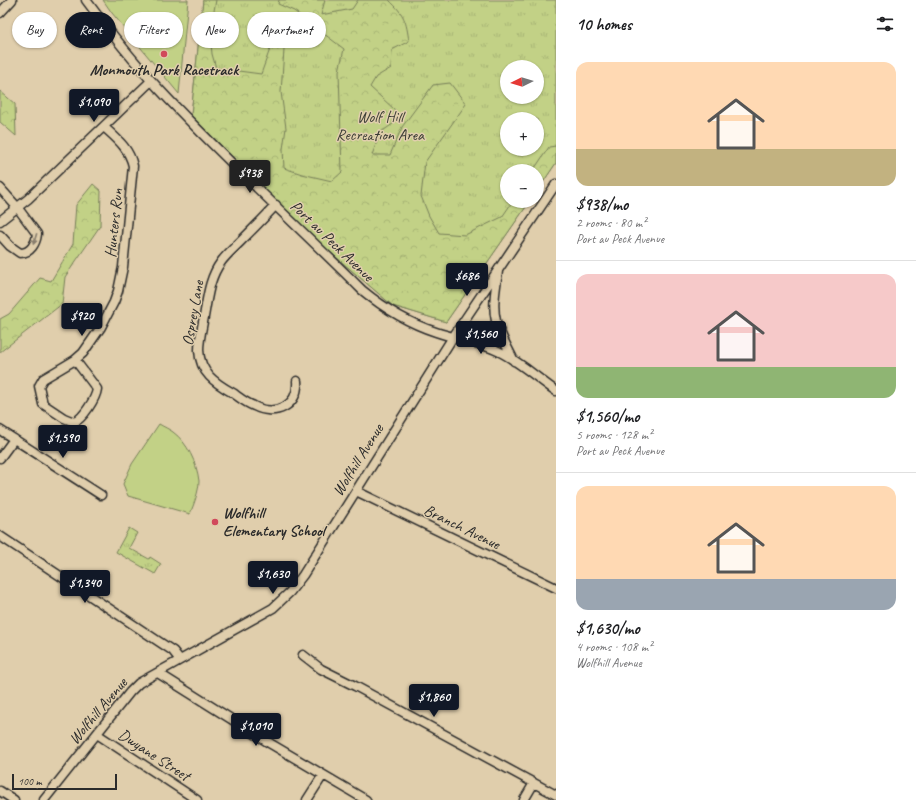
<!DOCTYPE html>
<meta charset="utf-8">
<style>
:root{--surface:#fff;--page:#f2f2f2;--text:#202124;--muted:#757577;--line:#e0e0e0;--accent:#111827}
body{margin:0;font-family:Caveat,sans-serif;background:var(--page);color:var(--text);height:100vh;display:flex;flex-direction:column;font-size:15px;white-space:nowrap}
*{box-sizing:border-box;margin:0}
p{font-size:13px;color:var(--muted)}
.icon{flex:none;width:22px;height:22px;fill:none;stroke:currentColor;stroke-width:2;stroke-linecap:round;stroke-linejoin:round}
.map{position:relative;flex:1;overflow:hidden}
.panel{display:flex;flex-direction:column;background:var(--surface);width:360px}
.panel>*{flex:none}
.top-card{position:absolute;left:12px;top:12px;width:380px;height:36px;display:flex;gap:8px}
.needle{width:26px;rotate:265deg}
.fabs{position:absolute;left:500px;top:60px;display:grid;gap:8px}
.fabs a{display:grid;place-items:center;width:44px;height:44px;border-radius:50%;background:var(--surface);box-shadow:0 1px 3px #0004;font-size:20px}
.scale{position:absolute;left:12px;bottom:10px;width:105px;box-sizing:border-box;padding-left:4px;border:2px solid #2b2b2b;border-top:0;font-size:11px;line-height:14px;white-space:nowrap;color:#2b2b2b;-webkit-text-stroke:3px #e0ceac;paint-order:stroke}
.price{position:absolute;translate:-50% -34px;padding:0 9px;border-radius:4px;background:var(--accent);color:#fff;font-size:13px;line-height:26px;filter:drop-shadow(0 1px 2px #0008)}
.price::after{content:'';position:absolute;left:50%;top:24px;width:12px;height:9px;margin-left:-6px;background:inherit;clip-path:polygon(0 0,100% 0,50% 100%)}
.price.current{background:#222;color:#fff}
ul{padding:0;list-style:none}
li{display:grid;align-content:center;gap:8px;height:212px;padding:0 20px}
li+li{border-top:1px solid var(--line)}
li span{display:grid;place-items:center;height:124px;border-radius:12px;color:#555}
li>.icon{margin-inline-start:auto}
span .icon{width:72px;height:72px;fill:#fffc;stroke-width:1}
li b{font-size:17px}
h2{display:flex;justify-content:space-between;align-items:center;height:48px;padding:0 20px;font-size:17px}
.tag{padding:0 14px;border-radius:18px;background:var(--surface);box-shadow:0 1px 3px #0004;font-size:14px;line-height:36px}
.tag.current{background:var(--accent);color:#fff}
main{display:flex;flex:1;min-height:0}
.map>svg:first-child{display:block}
.grass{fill:url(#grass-tufts);stroke:#767e58;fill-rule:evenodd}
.forest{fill:url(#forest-crowns);stroke:#767e58}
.pitch{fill:#c2d186;stroke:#767e58}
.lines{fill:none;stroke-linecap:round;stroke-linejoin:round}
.minor-casing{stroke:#2b2b2b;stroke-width:11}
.minor{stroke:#e0ceac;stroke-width:8}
.oneway{fill:#867c6c}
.poi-dot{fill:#d1495b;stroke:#e0ceac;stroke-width:1.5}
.labels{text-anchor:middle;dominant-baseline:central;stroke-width:3;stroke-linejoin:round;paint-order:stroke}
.poi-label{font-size:16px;font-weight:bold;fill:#2b2b2b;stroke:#e0ceac}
.park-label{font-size:16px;fill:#3a3c34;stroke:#e0ceac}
.street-label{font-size:16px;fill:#2b2b2b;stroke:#e0ceac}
</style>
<main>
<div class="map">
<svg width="556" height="800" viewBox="0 0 556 800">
<defs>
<pattern id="grass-tufts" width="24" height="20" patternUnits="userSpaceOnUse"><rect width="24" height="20" fill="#c2d186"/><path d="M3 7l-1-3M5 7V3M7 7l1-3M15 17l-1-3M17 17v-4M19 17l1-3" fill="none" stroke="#a7b474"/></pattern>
<pattern id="forest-crowns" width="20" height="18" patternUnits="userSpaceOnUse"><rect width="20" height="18" fill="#c2d186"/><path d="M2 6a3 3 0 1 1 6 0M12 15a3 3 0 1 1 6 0" fill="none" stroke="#a7b474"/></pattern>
</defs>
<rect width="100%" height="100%" fill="#e0ceac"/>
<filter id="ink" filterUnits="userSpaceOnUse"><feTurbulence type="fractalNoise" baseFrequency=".025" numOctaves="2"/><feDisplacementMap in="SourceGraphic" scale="8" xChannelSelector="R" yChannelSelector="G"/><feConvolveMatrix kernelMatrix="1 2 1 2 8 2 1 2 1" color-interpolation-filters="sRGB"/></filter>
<g filter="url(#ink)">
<!-- grass -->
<path class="grass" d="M 203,0 L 556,0 L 556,163 L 537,191 L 537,171 L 507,171 L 507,201 L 530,201 L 446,322 L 393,306 L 308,233 L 191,115 ZM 507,67 L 537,67 L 537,97 L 507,97 ZM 507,119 L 537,119 L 537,149 L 507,149 Z
M 129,528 L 137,533 L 129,548 L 149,559 L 150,557 L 161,564 L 155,574 L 116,552 Z"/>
<!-- forest -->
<path class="forest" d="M 203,0 L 216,0 L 210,32 L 212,54 L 216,68 L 261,74 L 274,38 L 284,50 L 281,92 L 286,128 L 283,149 L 284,168 L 302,174 L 332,181 L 342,172 L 339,71 L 344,49 L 294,11 L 278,4 L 279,0 L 325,0 L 321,15 L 352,9 L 358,0 L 389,0 C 405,15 406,21 409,41 L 392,50 L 391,68 L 376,77 L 370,87 L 395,110 L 394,123 L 380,133 L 372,155 L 390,155 L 402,127 L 433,85 L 450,83 L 466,104 L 425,162 L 421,196 L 429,216 L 439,233 L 465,235 L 502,217 L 513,201 L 530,201 L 446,322 L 393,306 L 308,233 L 191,115 Z
M 0,91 L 15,104 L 16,136 L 0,122 Z
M 556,146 L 556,163 L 537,191 L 537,171 L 533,171 L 549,147 Z
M 93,184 L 101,191 L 100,226 L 65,277 L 62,304 L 0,352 L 0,319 L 9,314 L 40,278 L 51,281 L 73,244 L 76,205 Z"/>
<!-- pitch -->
<path class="pitch" d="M 103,0 L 188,0 L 179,94 L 112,13 Z
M 159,424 C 164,427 169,429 173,432 C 187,442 197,463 199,481 C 199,491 194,504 190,514 L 128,496 L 123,484 L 132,464 Z"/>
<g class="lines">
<!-- minor casing -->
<g class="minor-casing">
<path id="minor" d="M 86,0 C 109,31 133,61 159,89 C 224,159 295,223 362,290 C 385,309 408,323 436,332 C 457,339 478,342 498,351 C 519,361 537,378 556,391
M 0,13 L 12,0
M 0,188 L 17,207 L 37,234 C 36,243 31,253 20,253 L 10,246 L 0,235
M 276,205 C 264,218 252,230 240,242 C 233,249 226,255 221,262 C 210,277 208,294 205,311 C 203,324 199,338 199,350 C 200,373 215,383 233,393 C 240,398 246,403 254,406 C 275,417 299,406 297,381
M 0,221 L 28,199 L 151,81
M 498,271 C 496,288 492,305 496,321 C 500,335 508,348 514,361
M 75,360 L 83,353 L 101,327 L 114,302 L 118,291 L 123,267 L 133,166 C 129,148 117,139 104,127
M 75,360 L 97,389 C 96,398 83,419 74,422 L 64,418 L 43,404 L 39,386 L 43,379 Z
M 0,430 L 101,495
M 0,458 L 14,439
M 356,491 L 556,588
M 0,536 L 173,651 L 180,660
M 303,655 L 321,669 L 355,686 L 556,795
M 158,673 L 271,744 L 366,800
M 97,734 L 197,800
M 0,791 L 14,800
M 44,800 L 130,692 L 139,683 L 273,608 L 290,592 L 303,575 L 453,337 L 556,184
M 307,800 L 323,775
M 524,800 L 534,783"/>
</g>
<!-- minor -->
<use href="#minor" class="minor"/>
</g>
<!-- one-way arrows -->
<defs><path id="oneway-solid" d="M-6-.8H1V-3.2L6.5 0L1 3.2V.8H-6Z"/></defs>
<use class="oneway" href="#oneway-solid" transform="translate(35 239) rotate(107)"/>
</g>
<!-- markers -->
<g class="poi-dot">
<circle cx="164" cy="54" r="4"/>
<circle cx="215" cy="522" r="4"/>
</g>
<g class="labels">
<!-- poi labels -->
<g class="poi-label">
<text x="164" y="70">Monmouth Park Racetrack</text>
<text x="223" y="513" text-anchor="start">Wolfhill<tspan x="223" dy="18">Elementary School</tspan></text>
</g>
<!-- park labels -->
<g class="park-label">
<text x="380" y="117">Wolf Hill<tspan x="380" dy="18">Recreation Area</tspan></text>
</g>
<!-- street labels -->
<g class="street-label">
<text transform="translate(114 223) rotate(-84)">Hunters Run</text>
<text transform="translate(332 241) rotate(44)">Port au Peck Avenue</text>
<text transform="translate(193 313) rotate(-80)">Osprey Lane</text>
<text transform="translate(358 460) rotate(-58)">Wolfhill Avenue</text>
<text transform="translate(462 527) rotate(26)">Branch Avenue</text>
<text transform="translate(98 711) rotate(-50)">Wolfhill Avenue</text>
<text transform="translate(154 755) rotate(33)">Dwyane Street</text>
</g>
</g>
</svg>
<div class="fabs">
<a><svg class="needle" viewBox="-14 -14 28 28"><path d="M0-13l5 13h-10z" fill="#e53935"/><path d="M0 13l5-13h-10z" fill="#757577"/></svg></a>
<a>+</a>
<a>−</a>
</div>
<div class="scale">100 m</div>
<b class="price" style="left:94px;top:123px">$1,090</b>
<b class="price current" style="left:250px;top:194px">$938</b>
<b class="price" style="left:467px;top:297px">$686</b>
<b class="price" style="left:82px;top:337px">$920</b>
<b class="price" style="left:481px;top:355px">$1,560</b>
<b class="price" style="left:63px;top:459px">$1,590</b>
<b class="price" style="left:273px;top:595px">$1,630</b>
<b class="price" style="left:85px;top:604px">$1,340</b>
<b class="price" style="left:434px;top:718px">$1,860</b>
<b class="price" style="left:256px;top:747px">$1,010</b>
<div class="top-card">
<a class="tag">Buy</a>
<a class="tag current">Rent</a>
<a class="tag">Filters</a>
<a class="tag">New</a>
<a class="tag">Apartment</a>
</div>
</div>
<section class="panel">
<h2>10 homes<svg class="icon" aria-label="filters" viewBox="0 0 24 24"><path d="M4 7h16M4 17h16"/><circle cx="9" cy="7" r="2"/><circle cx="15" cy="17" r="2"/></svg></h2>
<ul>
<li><span style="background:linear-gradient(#ffd9b3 70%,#c2b280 0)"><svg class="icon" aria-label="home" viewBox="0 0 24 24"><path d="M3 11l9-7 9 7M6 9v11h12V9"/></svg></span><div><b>$938/mo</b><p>2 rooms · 80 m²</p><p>Port au Peck Avenue</p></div></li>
<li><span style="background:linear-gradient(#f6c9c9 75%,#8fb573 0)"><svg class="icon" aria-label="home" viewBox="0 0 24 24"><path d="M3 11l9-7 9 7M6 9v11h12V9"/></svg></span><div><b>$1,560/mo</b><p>5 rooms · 128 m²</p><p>Port au Peck Avenue</p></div></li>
<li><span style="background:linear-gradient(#ffd9b3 75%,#9aa5b1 0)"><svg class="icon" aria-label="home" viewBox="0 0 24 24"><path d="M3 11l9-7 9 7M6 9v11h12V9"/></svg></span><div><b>$1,630/mo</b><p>4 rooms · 108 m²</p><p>Wolfhill Avenue</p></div></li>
</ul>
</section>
</main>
